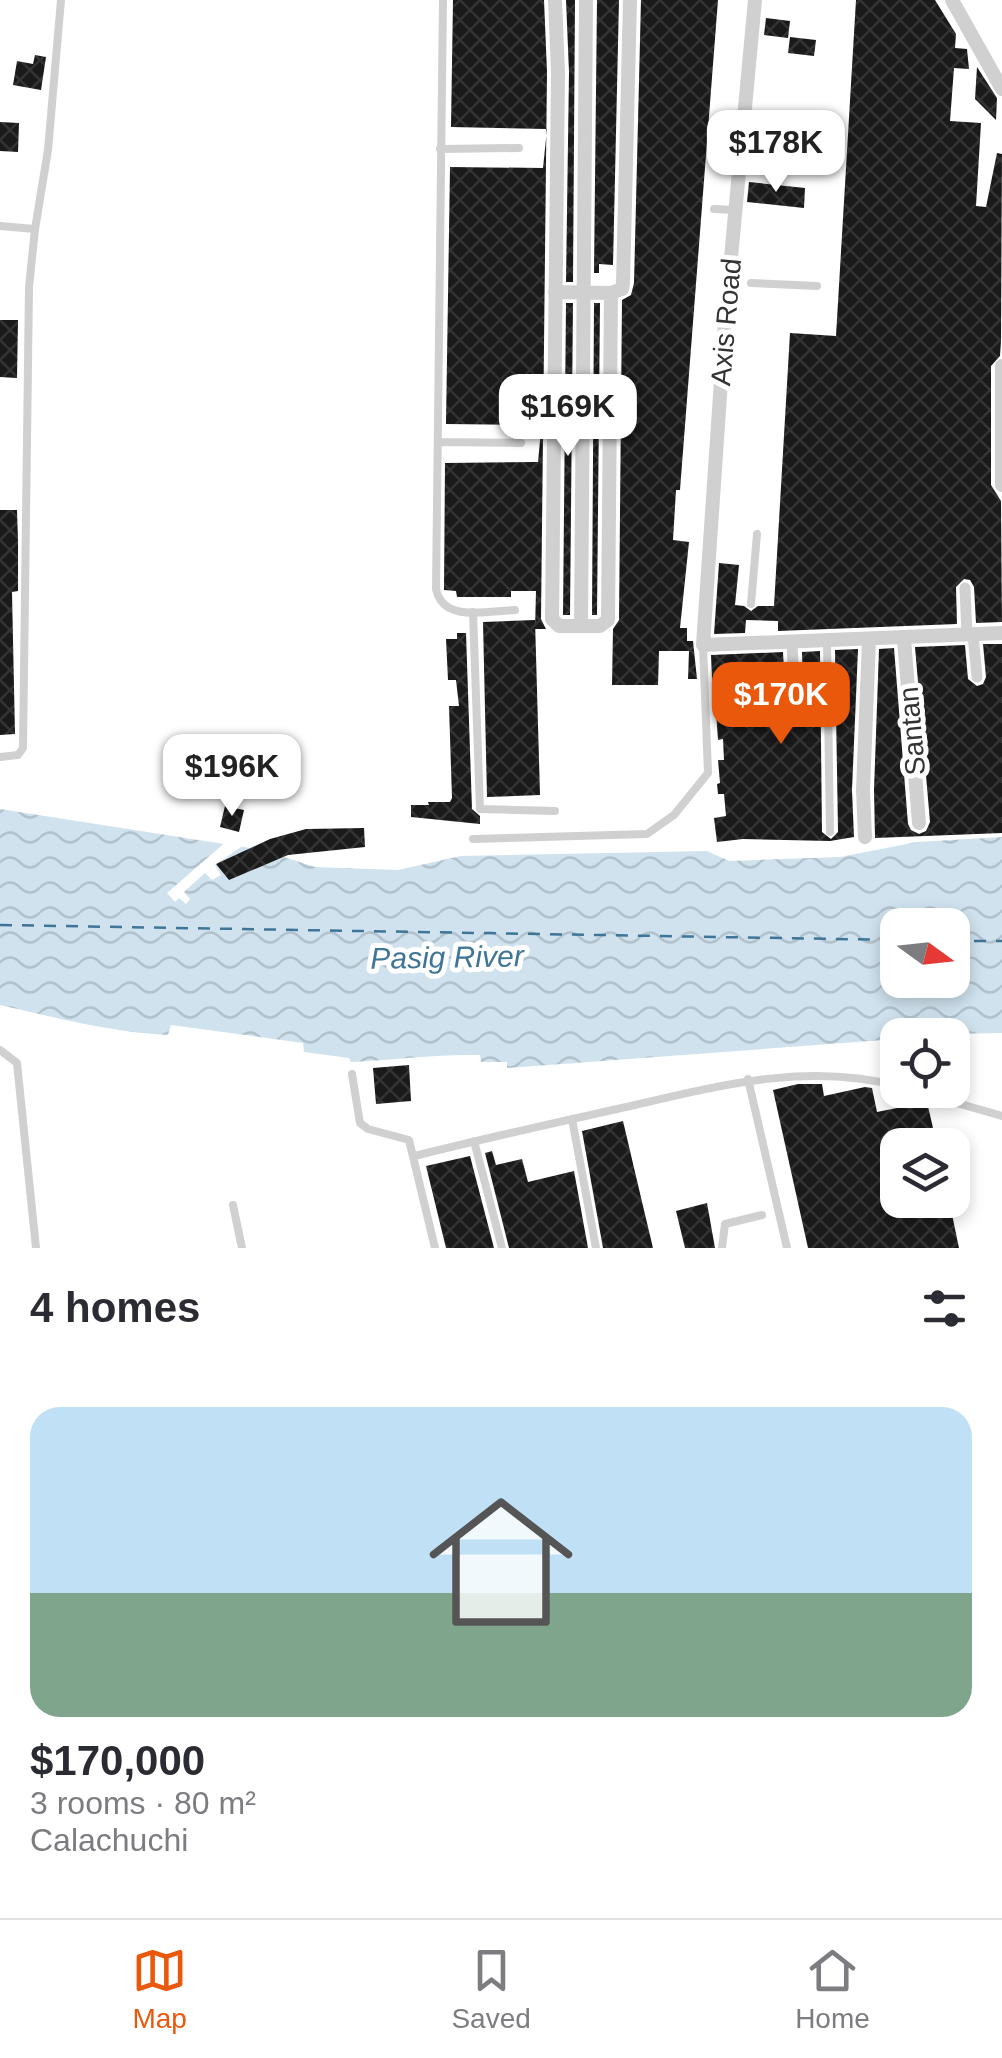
<!DOCTYPE html>
<meta charset="utf-8">
<style>
:root{--surface:#fff;--page:#f2f2f3;--text:#2b2b33;--muted:#7c7c81;--line:#e1e1e2;--accent:#ea580c}
body{margin:0;font-family:Helvetica,sans-serif;background:var(--page);color:var(--text);height:100vh;display:flex;flex-direction:column;font-size:38px;white-space:nowrap}
*{box-sizing:border-box;margin:0}
p{font-size:32px;color:var(--muted)}
.icon{flex:none;width:55px;height:55px;fill:none;stroke:currentColor;stroke-width:2;stroke-linecap:round;stroke-linejoin:round}
.map{position:relative;height:1248px;overflow:hidden}
.drawer{display:flex;flex-direction:column;background:var(--surface);flex:1}
.drawer>*{flex:none}
.needle{width:65px;rotate:105deg}
.tools{position:absolute;left:880px;top:908px;display:grid;gap:20px}
.tools a{display:grid;place-items:center;width:90px;height:90px;border-radius:20px;background:var(--surface);box-shadow:0 5px 15px #0003;font-size:50px}
.price{position:absolute;translate:-50% -85px;padding:0 22px;border-radius:20px;background:#fff;color:#222;font-size:32px;line-height:65px;filter:drop-shadow(0 2px 5px #0008)}
.price::after{content:'';position:absolute;left:50%;top:60px;width:30px;height:22px;margin-left:-15px;background:inherit;clip-path:polygon(0 0,100% 0,50% 100%)}
.price.current{background:var(--accent);color:#fff}
ul{padding:0;list-style:none}
li{display:grid;align-content:center;gap:20px;height:530px;padding:0 30px}
li span{display:grid;place-items:center;height:310px;border-radius:30px;color:#555}
li>.icon{margin-inline-start:auto}
span .icon{width:180px;height:180px;fill:#fffc;stroke-width:1}
li b{font-size:42px}
h2{display:flex;justify-content:space-between;align-items:center;height:120px;padding:0 30px;font-size:42px}
.dock{display:flex;justify-content:space-around;align-items:center;height:140px;border-top:2px solid var(--line);background:var(--surface);font-size:28px;color:var(--muted)}
.dock a{display:grid;justify-items:center;gap:5px}
.dock .current{color:var(--accent)}
.map>svg:first-child{display:block}
.water{fill:url(#water-waves);fill-rule:evenodd}
.pier{fill:#fff}
.lines{fill:none;stroke-linecap:round;stroke-linejoin:round}
.ferry{stroke:#3f7597;stroke-width:2.5;stroke-dasharray:12 10;stroke-linecap:butt}
.building{fill:url(#building-cross-hatch)}
.service{stroke:#d0d0d0;stroke-width:8}
.pedestrian{stroke:#d0d0d0;stroke-width:11}
.minor{stroke:#d0d0d0;stroke-width:14}
.labels{text-anchor:middle;dominant-baseline:central;stroke-width:10;stroke-linejoin:round;paint-order:stroke}
.street-label{font-size:28px;fill:#333;stroke:#fff}
.water-label{font-size:30px;font-style:italic;fill:#3f7597;stroke:#fff}
</style>
<div class="map">
<svg width="1002" height="1248" viewBox="0 0 1002 1248">
<defs>
<pattern id="water-waves" width="16" height="10" patternUnits="userSpaceOnUse" patternTransform="scale(2.5)"><rect width="16" height="10" fill="#cfe2ee"/><path d="M0 5q4-4 8 0t8 0" fill="none" stroke="#b2c2cd"/></pattern>
<pattern id="building-cross-hatch" width="8" height="8" patternUnits="userSpaceOnUse" patternTransform="scale(2.5)"><rect width="8" height="8" fill="#1a1a1a"/><path d="M0 0l8 8M0 8l8-8" fill="none" stroke="#333"/></pattern>
</defs>
<rect width="100%" height="100%" fill="#fff"/>
<!-- water -->
<path class="water" d="M 0,809 L 262,850 L 315,867 L 398,870 L 461,856 L 707,851 L 729,861 L 840,857 L 917,842 L 1002,837 L 1002,1033 L 898,1035 L 897,1039 L 507,1068 L 507,1062 L 481,1062 L 480,1055 C 437,1054 394,1060 351,1062 L 349,1058 L 304,1052 L 303,1043 L 171,1025 L 168,1035 C 111,1032 56,1018 0,1005 ZM 898,925 L 952,925 L 952,980 L 898,980 Z"/>
<!-- pier -->
<path class="pier" d="M 228,840 L 247,843 L 215,865 L 221,875 L 212,880 L 205,873 L 184,892 L 190,899 L 186,904 L 179,898 L 175,902 L 167,893 Z"/>
<g class="lines">
<!-- ferry -->
<path class="ferry" d="M 0,925 L 898,940
M 952,941 L 1002,941"/>
</g>
<!-- building -->
<path class="building" d="M 453,0 L 544,0 L 547,72 L 541,619 L 546,629 L 535,629 L 536,591 L 511,591 L 511,597 L 457,597 L 456,591 L 444,590 L 445,463 L 538,462 L 541,430 L 540,425 L 446,424 L 450,167 L 543,168 L 547,129 L 451,127 Z
M 566,0 L 575,0 L 573,282 L 566,282 L 569,72 Z
M 597,0 L 619,0 L 613,265 L 599,264 L 599,273 L 594,273 Z
M 641,0 L 718,0 L 680,490 L 676,490 L 673,540 L 689,542 L 680,628 L 687,628 L 687,641 L 693,641 L 697,679 L 688,679 L 689,651 L 659,651 L 658,685 L 612,685 L 613,629 L 619,620 L 622,300 L 631,295 L 634,283 Z
M 856,0 L 935,0 L 956,34 L 955,48 L 967,49 L 969,69 L 954,68 L 950,121 L 981,123 L 976,206 L 986,207 L 997,153 L 1002,154 L 1001,341 L 1000,356 L 991,366 L 991,485 L 1001,501 L 1002,622 L 976,623 L 974,587 L 970,580 L 964,579 L 956,587 L 957,624 L 778,631 L 778,621 L 746,620 L 745,633 L 714,634 L 719,563 L 739,565 L 735,605 L 744,606 L 751,611 L 758,606 L 774,606 L 790,333 L 836,336 Z
M 766,18 L 790,21 L 788,38 L 764,35 Z
M 790,37 L 816,40 L 814,56 L 788,53 Z
M 35,55 L 46,57 L 41,90 L 13,85 L 17,61 L 33,64 Z
M 977,67 L 997,98 L 996,120 L 975,99 Z
M 0,122 L 19,123 L 18,152 L 0,151 Z
M 749,182 L 805,188 L 804,208 L 747,202 Z
M 566,303 L 573,303 L 570,615 L 563,615 Z
M 594,303 L 600,303 L 597,615 L 592,615 Z
M 0,320 L 18,320 L 17,378 L 0,377 Z
M 0,510 L 17,510 L 18,540 L 18,591 L 12,592 L 15,734 L 0,735 Z
M 535,620 L 540,795 L 487,797 L 483,622 Z
M 457,633 L 466,633 L 472,809 L 480,816 L 480,824 L 411,817 L 411,805 L 429,805 L 428,802 L 450,802 L 452,798 L 449,706 L 459,706 L 456,680 L 448,680 L 446,639 L 457,639 Z
M 983,644 L 1002,644 L 1002,833 L 875,838 L 874,790 L 879,649 L 894,648 L 908,824 L 911,830 L 919,834 L 926,831 L 930,822 L 915,647 L 965,645 L 968,679 L 977,686 L 983,684 L 986,677 Z
M 858,649 L 852,790 L 854,837 L 830,841 L 743,839 L 717,842 L 714,818 L 726,816 L 724,794 L 718,794 L 717,784 L 720,783 L 718,760 L 724,760 L 723,739 L 718,740 L 716,711 L 719,710 L 717,691 L 714,691 L 712,679 L 711,655 L 783,652 L 785,689 L 789,696 L 795,697 L 803,689 L 802,652 L 820,651 L 822,832 L 831,839 L 838,832 L 835,650 Z
M 225,806 L 244,810 L 239,832 L 220,827 Z
M 364,828 L 365,847 L 288,855 L 229,880 L 216,864 L 270,839 L 306,829 Z
M 409,1065 L 411,1101 L 376,1104 L 373,1068 Z
M 798,1084 L 822,1084 L 824,1096 L 865,1087 L 872,1088 L 877,1112 L 927,1102 L 937,1145 L 898,1145 L 898,1200 L 949,1200 L 959,1248 L 808,1248 L 773,1090 Z
M 623,1121 L 643,1206 L 653,1248 L 603,1248 L 582,1131 Z
M 492,1151 L 496,1165 L 522,1159 L 528,1182 L 574,1171 L 588,1248 L 509,1248 L 485,1153 Z
M 470,1156 L 494,1248 L 446,1248 L 426,1166 Z
M 707,1203 L 715,1248 L 685,1248 L 676,1211 Z"/>
<g class="lines">
<!-- service -->
<path class="service" d="M 443,0 L 436,589 C 443,623 487,611 515,610
M 440,149 L 519,148
M 714,209 L 734,210
M 0,226 L 35,229 L 48,150 L 61,0
M 751,283 L 817,286
M 439,442 L 521,443
M 751,604 L 757,534
M 473,612 L 480,809 L 555,811
M 827,642 L 830,832
M 0,757 L 18,755 L 23,748 L 29,287 L 35,229
M 473,839 L 647,834 L 674,815 L 708,773 L 703,645
M 0,1050 L 17,1063 L 36,1248
M 352,1074 L 360,1123 L 368,1129 L 409,1140 L 435,1248
M 748,1079 L 787,1248
M 911,1090 L 1002,1116
M 572,1119 L 596,1248
M 474,1141 L 502,1248
M 415,1156 C 482,1139 550,1124 617,1109 C 711,1088 802,1061 898,1086
M 233,1205 L 242,1248
M 722,1248 L 725,1224 L 762,1215"/>
<!-- pedestrian -->
<path class="pedestrian" d="M 965,588 L 967,635
M 973,635 L 977,677
M 792,643 L 794,688"/>
<!-- minor -->
<path class="minor" d="M 555,0 L 558,72 L 552,619 L 559,626 L 600,626 L 608,620 L 611,293 L 622,289 L 623,283 L 630,0
M 755,0 L 725,322 L 703,645 L 1002,633
M 952,0 L 1002,89
M 555,292 L 611,293
M 1002,366 L 1002,485
M 581,626 L 586,0
M 904,639 L 919,823
M 865,837 L 863,790 L 869,641"/>
</g>
<g class="labels">
<!-- street labels -->
<g class="street-label">
<text transform="translate(726 322) rotate(-85)">Axis Road</text>
<text transform="translate(912 731) rotate(-95)">Santan</text>
</g>
<!-- water labels -->
<g class="water-label">
<text transform="translate(447 957) rotate(-1)">Pasig River</text>
</g>
</g>
</svg>
<div class="tools">
<a><svg class="needle" viewBox="-14 -14 28 28"><path d="M0-13l5 13h-10z" fill="#e53935"/><path d="M0 13l5-13h-10z" fill="#7c7c81"/></svg></a>
<a><svg class="icon" aria-label="locate" viewBox="0 0 24 24"><circle cx="12" cy="12" r="6"/><path d="M12 2v4M12 18v4M2 12h4M18 12h4"/></svg></a>
<a><svg class="icon" aria-label="layers" viewBox="0 0 24 24"><path d="M12 4l9 5-9 5-9-5zM3 14l9 5 9-5"/></svg></a>
</div>
<b class="price" style="left:776px;top:195px">$178K</b>
<b class="price" style="left:568px;top:459px">$169K</b>
<b class="price current" style="left:781px;top:747px">$170K</b>
<b class="price" style="left:232px;top:819px">$196K</b>
</div>
<section class="drawer">
<h2>4 homes<svg class="icon" aria-label="filters" viewBox="0 0 24 24"><path d="M4 7h16M4 17h16"/><circle cx="9" cy="7" r="2"/><circle cx="15" cy="17" r="2"/></svg></h2>
<ul>
<li><span style="background:linear-gradient(#bfe0f5 60%,#7fa58c 0)"><svg class="icon" aria-label="home" viewBox="0 0 24 24"><path d="M3 11l9-7 9 7M6 9v11h12V9"/></svg></span><div><b>$170,000</b><p>3 rooms · 80 m²</p><p>Calachuchi</p></div></li>
</ul>
</section>
<nav class="dock">
<a class="current"><svg class="icon" aria-label="map" viewBox="0 0 24 24"><path d="M3 6l6-2 6 2 6-2v14l-6 2-6-2-6 2zM9 4v14M15 6v14"/></svg>Map</a>
<a><svg class="icon" aria-label="saved" viewBox="0 0 24 24"><path d="M7 4h10v16l-5-4-5 4z"/></svg>Saved</a>
<a><svg class="icon" aria-label="home" viewBox="0 0 24 24"><path d="M3 11l9-7 9 7M6 9v11h12V9"/></svg>Home</a>
</nav>
